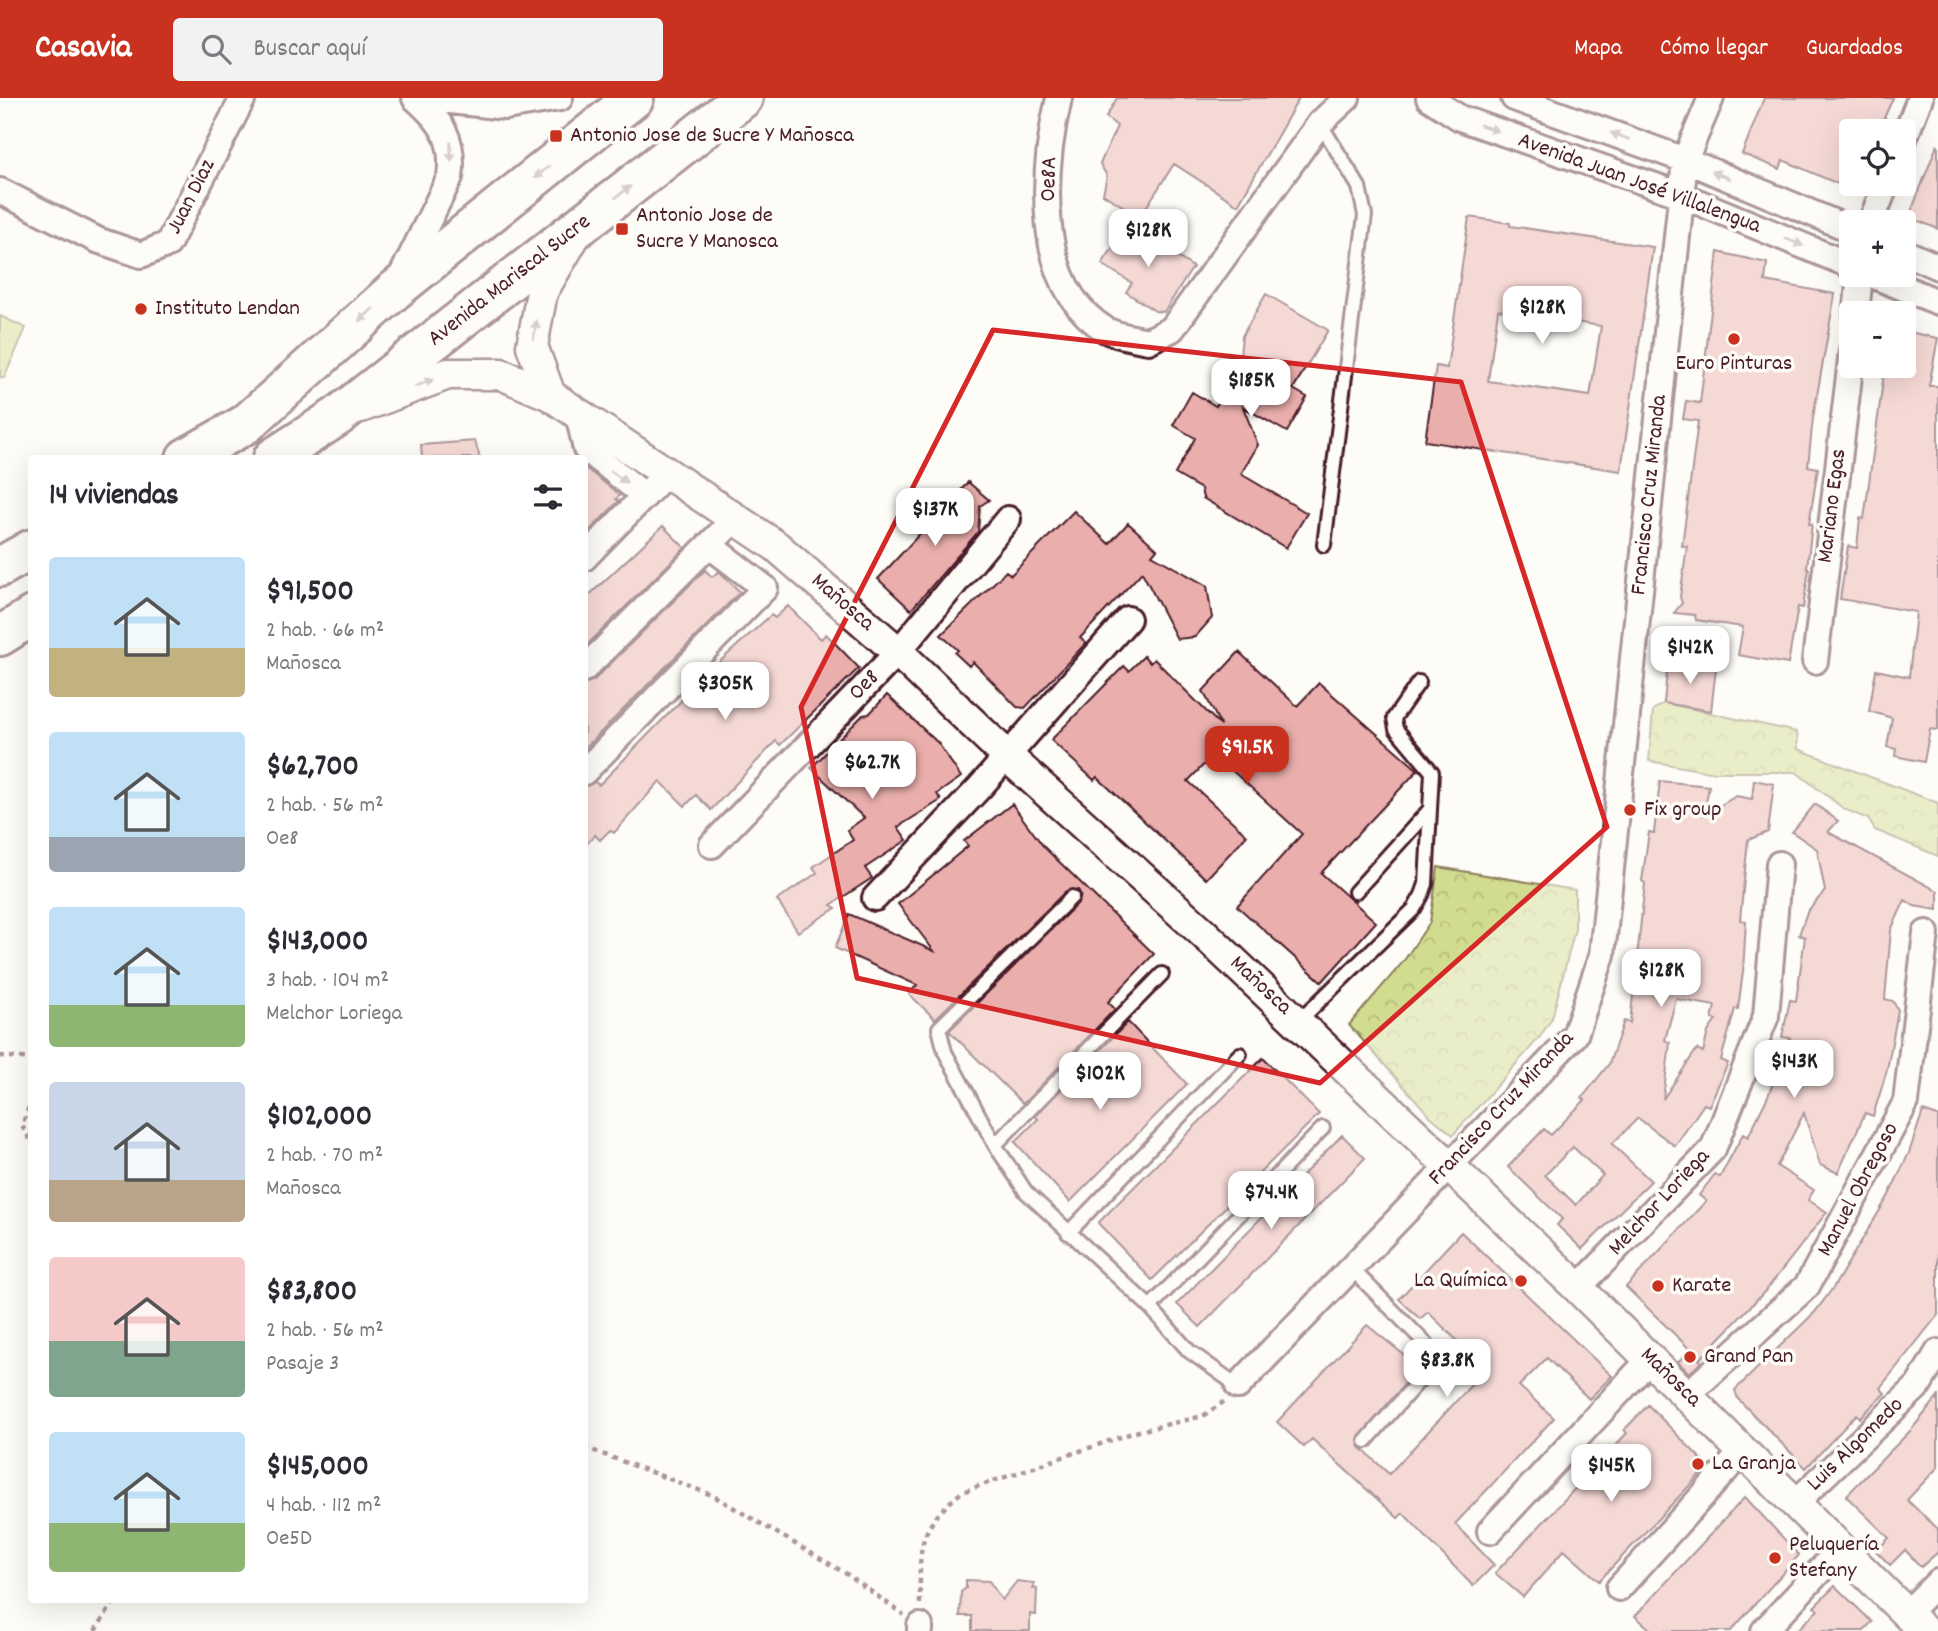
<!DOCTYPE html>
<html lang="es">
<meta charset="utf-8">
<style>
:root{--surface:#fff;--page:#f2f2f3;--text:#2b2b33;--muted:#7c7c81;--accent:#c8321e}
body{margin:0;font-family:Dekko,sans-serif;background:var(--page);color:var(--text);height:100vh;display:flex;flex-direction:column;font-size:26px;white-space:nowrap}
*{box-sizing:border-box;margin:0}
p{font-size:23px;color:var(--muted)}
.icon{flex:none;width:38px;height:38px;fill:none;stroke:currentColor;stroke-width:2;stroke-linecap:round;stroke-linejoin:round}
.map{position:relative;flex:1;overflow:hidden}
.sheet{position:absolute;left:28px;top:357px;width:560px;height:1148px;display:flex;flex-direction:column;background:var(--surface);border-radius:7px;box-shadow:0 7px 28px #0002}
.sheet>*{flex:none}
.tools{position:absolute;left:1839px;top:21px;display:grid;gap:14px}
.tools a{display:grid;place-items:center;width:77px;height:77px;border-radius:7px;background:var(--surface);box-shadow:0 7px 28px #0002;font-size:35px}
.price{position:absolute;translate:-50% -60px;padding:0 16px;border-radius:14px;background:#fff;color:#222;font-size:23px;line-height:46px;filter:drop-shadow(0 2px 4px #0008)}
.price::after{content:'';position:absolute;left:50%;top:42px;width:21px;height:16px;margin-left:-10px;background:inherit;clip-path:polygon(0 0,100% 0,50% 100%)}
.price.on{background:var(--accent);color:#fff}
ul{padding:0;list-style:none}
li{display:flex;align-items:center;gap:21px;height:175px;padding:0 21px}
li span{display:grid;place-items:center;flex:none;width:196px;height:140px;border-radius:7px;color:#555}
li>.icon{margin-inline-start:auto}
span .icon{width:84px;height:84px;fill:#fffc;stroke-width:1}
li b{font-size:30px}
h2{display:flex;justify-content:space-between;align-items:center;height:84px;padding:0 21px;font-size:30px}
header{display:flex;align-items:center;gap:42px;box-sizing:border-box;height:98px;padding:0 35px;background:var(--accent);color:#fff}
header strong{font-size:33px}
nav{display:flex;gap:38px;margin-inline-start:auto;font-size:24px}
.search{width:490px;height:63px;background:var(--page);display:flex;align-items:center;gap:18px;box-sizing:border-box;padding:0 24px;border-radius:7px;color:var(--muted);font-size:26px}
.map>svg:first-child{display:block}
.forest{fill:url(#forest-crowns);stroke:#8e7e5d;stroke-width:2}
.pitch{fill:#d1dc8f;stroke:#8e7e5d;stroke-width:2}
.building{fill:#eaafac;stroke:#4a1f2b;stroke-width:2;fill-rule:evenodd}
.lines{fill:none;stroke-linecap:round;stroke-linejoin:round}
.service-casing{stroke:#4a1f2b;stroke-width:18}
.minor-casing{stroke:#4a1f2b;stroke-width:30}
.tertiary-casing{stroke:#4a1f2b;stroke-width:35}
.primary-casing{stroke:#4a1f2b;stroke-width:44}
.path{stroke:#4a1f2b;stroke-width:4.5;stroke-dasharray:5 5;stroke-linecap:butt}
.service{stroke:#fdfcf7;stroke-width:12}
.minor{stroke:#fdfcf7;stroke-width:24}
.tertiary{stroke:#fdfcf7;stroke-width:30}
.primary{stroke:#fdfcf7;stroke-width:38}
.oneway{fill:#ac999b}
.marked{fill:none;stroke:#d62828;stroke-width:5;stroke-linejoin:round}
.poi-dot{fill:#c8321e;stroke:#fdfcf7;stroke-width:2.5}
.labels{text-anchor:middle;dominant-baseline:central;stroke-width:7;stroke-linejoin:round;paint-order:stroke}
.poi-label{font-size:23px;fill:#4a1f2b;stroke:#fdfcf7;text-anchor:start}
.street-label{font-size:23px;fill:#4a1f2b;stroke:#fdfcf7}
</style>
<header>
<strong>Casavia</strong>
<div class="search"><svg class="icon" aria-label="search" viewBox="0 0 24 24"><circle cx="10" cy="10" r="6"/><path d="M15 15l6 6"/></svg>Buscar aquí</div>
<nav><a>Mapa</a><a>Cómo llegar</a><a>Guardados</a></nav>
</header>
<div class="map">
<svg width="1938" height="1533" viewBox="0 0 1938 1533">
<defs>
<pattern id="forest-crowns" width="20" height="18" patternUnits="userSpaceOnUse" patternTransform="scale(1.75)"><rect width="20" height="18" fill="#d1dc8f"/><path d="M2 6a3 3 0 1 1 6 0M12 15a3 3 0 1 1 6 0" fill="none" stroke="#b5bc7c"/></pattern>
</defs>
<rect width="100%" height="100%" fill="#fdfcf7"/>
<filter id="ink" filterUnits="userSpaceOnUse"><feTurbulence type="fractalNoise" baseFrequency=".0143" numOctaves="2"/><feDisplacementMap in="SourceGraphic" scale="14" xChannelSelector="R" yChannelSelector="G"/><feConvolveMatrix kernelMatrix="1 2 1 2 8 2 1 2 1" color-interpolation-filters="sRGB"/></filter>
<g filter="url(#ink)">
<!-- forest -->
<path class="forest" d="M 1664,605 L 1797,634 L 1798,651 L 1938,705 L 1938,758 L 1875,732 L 1868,721 L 1844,711 L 1796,674 L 1710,674 L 1649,663 L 1653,612 Z
M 1438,769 L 1575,792 L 1575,831 L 1552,920 L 1540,939 L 1453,1037 L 1430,1018 L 1349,927 L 1403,864 L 1430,824 Z"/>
<!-- pitch -->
<path class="pitch" d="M 0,218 L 26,230 L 4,280 L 0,279 Z"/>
<!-- building -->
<path class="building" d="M 1117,0 L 1299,0 L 1238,107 L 1174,66 L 1140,119 L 1103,96 L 1107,78 L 1100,66 L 1117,28 L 1106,19 Z
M 1764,0 L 1893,0 L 1884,20 L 1894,25 L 1891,33 L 1852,33 L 1852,92 L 1783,62 L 1780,71 L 1742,56 Z
M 1937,47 L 1938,48 L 1938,131 L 1909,119 Z
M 1469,119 L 1510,125 L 1510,128 L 1653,149 L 1621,373 L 1425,343 L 1436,268 L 1447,270 ZM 1498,212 L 1601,228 L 1590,298 L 1488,283 Z
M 1128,127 L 1193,169 L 1164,214 L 1155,213 L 1126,194 L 1132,185 L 1102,166 Z
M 1718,154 L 1767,165 L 1765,183 L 1835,196 L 1813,320 L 1808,368 L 1818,370 L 1809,426 L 1812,426 L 1807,470 L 1809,471 L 1803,510 L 1798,509 L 1788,566 L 1738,557 L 1743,529 L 1696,522 L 1695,517 L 1674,515 L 1682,505 L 1680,499 L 1687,448 L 1682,448 L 1698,323 L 1683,321 L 1686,303 L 1700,305 Z
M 1266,196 L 1328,232 L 1293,291 L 1307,299 L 1287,334 L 1243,309 L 1258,347 L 1241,376 L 1307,415 L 1286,450 L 1203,400 L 1201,391 L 1175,376 L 1195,340 L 1173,327 L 1192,294 L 1216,308 L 1239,267 L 1242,238 Z
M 1904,233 L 1938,240 L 1929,288 L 1938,288 L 1938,632 L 1930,631 L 1924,664 L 1895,658 L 1896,651 L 1887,649 L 1892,620 L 1869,613 L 1876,572 L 1909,579 L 1916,514 L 1840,501 L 1848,448 L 1857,450 L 1860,420 L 1864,421 L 1885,268 L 1904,268 Z
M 475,343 L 480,360 L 422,360 L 421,347 Z
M 584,369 L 620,397 L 616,401 L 619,403 L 584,438 Z
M 968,384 L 989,402 L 980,408 L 978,434 L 911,512 L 878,481 L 926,429 L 928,431 Z
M 1074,413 L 1109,446 L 1128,425 L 1157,451 L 1152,457 L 1207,488 L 1212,520 L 1195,539 L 1177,541 L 1142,474 L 1080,540 L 1086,545 L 1025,610 L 1017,609 L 973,564 L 969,568 L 955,555 L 958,552 L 941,537 L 1006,473 L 1011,477 Z
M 663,428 L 685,450 L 584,550 L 584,502 Z
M 705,472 L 712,479 L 719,473 L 740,494 L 584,651 L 584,585 L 594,582 Z
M 788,508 L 821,541 L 826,536 L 859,570 L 780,647 L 776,643 L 711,712 L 696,697 L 685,708 L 660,683 L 614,735 L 610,732 L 600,742 L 595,737 L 584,749 L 584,688 L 595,684 L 599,687 L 717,566 L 771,517 L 775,520 Z
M 1239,554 L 1297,608 L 1319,585 L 1418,672 L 1321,775 L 1376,824 L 1322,884 L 1237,808 L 1302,736 L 1214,656 L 1188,683 L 1247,737 L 1206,781 L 1097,679 L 1094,682 L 1051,642 L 1124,568 L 1129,573 L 1144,558 L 1150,565 L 1154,561 L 1221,628 L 1203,593 Z
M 1673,563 L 1716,570 L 1711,613 L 1664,605 L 1667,573 L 1671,572 Z
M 887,597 L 938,645 L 961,679 L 937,696 L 941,702 L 898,729 L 907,742 L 865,770 L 872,780 L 831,807 L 836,810 L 798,834 L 777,802 L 817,775 L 813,769 L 853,742 L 847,732 L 864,720 L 811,670 L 863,617 L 869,616 Z
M 1754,682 L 1774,686 L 1768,734 L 1748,742 L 1740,822 L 1746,823 L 1743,874 L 1738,911 L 1735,911 L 1721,962 L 1728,965 L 1709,1008 L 1704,1006 L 1675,1048 L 1638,1020 L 1612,1046 L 1651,1083 L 1582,1151 L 1557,1127 L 1562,1121 L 1508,1069 L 1544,1031 L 1551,1037 L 1585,1002 L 1582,1000 L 1609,966 L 1624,923 L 1630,925 L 1645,785 L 1642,783 L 1649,734 L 1654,735 L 1660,683 L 1709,688 L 1704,717 L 1736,698 L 1752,701 ZM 1676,901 L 1715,908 L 1712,921 L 1716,922 L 1708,934 L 1703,954 L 1697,951 L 1663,1001 L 1670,945 L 1665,942 ZM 1573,1049 L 1603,1077 L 1576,1107 L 1545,1077 Z
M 1012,706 L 1044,749 L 1154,856 L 1108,904 L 1115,911 L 1023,1006 L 949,933 L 1078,805 L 1081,797 L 1078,792 L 1066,793 L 935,921 L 909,896 L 917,887 L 835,850 L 849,816 L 934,853 L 898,806 L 968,748 L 964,743 Z
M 1815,706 L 1838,723 L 1828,734 L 1938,793 L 1938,812 L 1914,808 L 1905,802 L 1891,832 L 1885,901 L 1893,903 L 1898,912 L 1887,972 L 1873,1018 L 1865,1015 L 1838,1075 L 1820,1067 L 1804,1015 L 1777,1068 L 1814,1092 L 1808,1102 L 1827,1114 L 1767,1191 L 1700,1261 L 1626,1189 L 1706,1103 L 1699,1097 L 1715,1076 L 1720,1079 L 1743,1036 L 1748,1039 L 1768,998 L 1790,940 L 1782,939 L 1790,902 L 1796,903 L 1805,839 L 1799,837 L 1807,814 L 1825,793 L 1817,751 L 1792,734 Z
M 1128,924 L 1187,986 L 1070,1104 L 1015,1044 L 1038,1021 L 1035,1018 Z
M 1263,960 L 1319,1016 L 1152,1182 L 1098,1125 Z
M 1923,1013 L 1938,1018 L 1938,1217 L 1880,1290 L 1885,1295 L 1860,1320 L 1857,1316 L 1806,1370 L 1738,1301 L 1735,1292 L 1815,1214 L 1833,1190 L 1889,1097 L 1909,1055 Z
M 1342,1037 L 1365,1060 L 1200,1229 L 1177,1206 Z
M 1461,1134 L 1612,1278 L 1589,1301 L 1547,1260 L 1519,1288 L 1554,1320 L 1455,1426 L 1494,1467 L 1473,1488 L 1403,1415 L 1398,1420 L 1312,1341 L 1304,1349 L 1277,1324 L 1367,1227 L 1419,1269 L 1358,1341 L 1360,1349 L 1389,1376 L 1486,1271 L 1428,1214 L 1420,1221 L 1399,1201 Z
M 1689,1253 L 1702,1264 L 1689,1275 L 1678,1264 Z
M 1938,1299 L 1938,1369 L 1907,1402 L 1938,1431 L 1938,1454 L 1921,1469 L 1905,1452 L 1890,1467 L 1876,1453 L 1889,1440 L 1846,1398 L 1911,1332 Z
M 1648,1307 L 1708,1368 L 1599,1483 L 1564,1452 L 1523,1499 L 1495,1475 L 1604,1360 L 1627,1335 L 1624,1332 Z
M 1745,1399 L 1799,1457 L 1731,1533 L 1652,1533 L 1635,1518 Z
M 966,1482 L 989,1483 L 1002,1502 L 1017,1483 L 1034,1485 L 1033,1491 L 1037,1490 L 1036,1517 L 1030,1516 L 1030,1533 L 972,1533 L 972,1518 L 960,1518 L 961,1494 L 966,1490 Z
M 1835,1488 L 1872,1524 L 1863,1533 L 1796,1533 L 1818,1512 L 1814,1509 Z"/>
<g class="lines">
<!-- service casing -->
<g class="service-casing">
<path id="service" d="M 1320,25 L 1359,89 L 1365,117 L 1324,447
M 1355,794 L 1430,711
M 1072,799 L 939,930 L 945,954 L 995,1047 L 1026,1094 L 1150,1209 L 1189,1253 L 1238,1288
M 1298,924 L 1414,811 L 1422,797 L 1426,786 L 1432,674 L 1396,631 L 1394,620 L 1419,584
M 995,1047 L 1162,876
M 1068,1135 L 1240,956
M 1351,1170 L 1435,1255 L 1437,1262 L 1366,1343
M 1150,1209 L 1323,1030"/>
</g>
<!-- minor casing -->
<g class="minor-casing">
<path id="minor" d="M 422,0 L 506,9 L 560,0
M 1059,0 C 1042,72 1033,188 1106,232 C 1117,238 1135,240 1148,243 L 1172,231 L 1320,25 L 1347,0
M 1429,0 L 1460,20 L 1681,97 L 1852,168
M 1514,0 L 1685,62 L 1852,132
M 1904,41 L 1920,0
M 0,93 L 97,142 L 141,157 L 168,146 L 243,0
M 1871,124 L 1886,86
M 1904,154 L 1938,169
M 1872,177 L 1938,204
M 399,183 L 450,79 C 455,41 442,24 415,0
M 1856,215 L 1860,177
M 578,316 L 586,351 L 645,398
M 584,460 L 667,375
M 1815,563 L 1852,253
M 584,571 L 735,421
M 584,674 L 765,490 L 709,447
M 712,747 L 898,554 L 1008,421
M 875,800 L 980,689 L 1128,521
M 1578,1190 L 1713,1051 L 1766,918 L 1779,766
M 1238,1288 L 1575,937 L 1602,857 L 1685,62 L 1711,0
M 1687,1297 L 1807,1188 L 1906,1004 L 1926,835
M 1795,1405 L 1918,1288 L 1938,1254
M 1490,1433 L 1650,1261
M 1619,1490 L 1743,1353
M 1906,1516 L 1938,1484
M 920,1528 L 920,1533
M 1764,1533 L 1840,1451"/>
</g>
<!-- tertiary casing -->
<g class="tertiary-casing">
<path id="tertiary" d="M 550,297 L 532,248 L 542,194 L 574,139
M 361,309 L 448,276 L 501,276 L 550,297 L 776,448 L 898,554 L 1007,658 L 1199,831 L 1578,1190 L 1924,1533"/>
</g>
<!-- primary casing -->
<g class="primary-casing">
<path id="primary" d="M 186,360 L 246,326 L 395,192 L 634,0
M 273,360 L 338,318 L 743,0
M 0,469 L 32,451
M 0,538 L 32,518"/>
</g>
<!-- path -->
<path class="path" d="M 0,958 L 32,961
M 32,1000 L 22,1028 L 32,1045
M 584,1349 L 712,1397 L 845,1475 L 904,1517
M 920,1506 C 920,1450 915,1432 962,1394 L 1135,1334 L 1203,1318 L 1225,1303
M 95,1533 L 115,1502"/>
<!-- service -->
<use href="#service" class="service"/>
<!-- minor -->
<use href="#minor" class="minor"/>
<!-- tertiary -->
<use href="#tertiary" class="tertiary"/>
<!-- primary -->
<use href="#primary" class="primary"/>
</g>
<!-- one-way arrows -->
<defs><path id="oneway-solid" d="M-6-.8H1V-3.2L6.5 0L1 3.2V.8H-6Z" transform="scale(1.75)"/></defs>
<g class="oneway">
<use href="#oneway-solid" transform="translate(1489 30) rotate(19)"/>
<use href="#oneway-solid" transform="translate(1620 38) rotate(-160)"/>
<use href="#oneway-solid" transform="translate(451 54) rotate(87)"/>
<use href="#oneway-solid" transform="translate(542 74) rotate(141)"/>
<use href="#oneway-solid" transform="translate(1721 77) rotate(-157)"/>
<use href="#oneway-solid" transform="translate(623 94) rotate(-38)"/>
<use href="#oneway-solid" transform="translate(1794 144) rotate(23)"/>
<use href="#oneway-solid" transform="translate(366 217) rotate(138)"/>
<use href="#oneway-solid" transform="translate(535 232) rotate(-80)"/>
<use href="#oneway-solid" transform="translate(424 285) rotate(-21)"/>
<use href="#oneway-solid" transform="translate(619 379) rotate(36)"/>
</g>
</g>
<!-- marked area -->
<path d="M0 0H1938V1533H0ZM 993,232 L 1461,284 L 1607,729 L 1320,985 L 857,880 L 801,609 Z" fill="#fdfcf7" fill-opacity=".55" fill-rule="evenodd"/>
<path class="marked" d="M 993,232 L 1461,284 L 1607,729 L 1320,985 L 857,880 L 801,609 Z"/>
<!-- markers -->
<g class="poi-dot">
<rect x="549" y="31" width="14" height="14" rx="3.5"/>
<rect x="615" y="124" width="14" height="14" rx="3.5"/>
<circle cx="141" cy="211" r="7"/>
<circle cx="1734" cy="241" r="7"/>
<circle cx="1630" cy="712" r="7"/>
<circle cx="1521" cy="1183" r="7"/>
<circle cx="1658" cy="1188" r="7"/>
<circle cx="1690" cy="1259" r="7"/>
<circle cx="1698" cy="1366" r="7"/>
<circle cx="1775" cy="1460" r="7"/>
</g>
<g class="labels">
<!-- poi labels -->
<g class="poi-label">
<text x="570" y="38">Antonio Jose de Sucre Y Mañosca</text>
<text x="636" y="118">Antonio Jose de<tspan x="636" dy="26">Sucre Y Manosca</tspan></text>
<text x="155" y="211">Instituto Lendan</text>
<text x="1734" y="266" text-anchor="middle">Euro Pinturas</text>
<text x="1644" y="712">Fix group</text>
<text x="1507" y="1183" text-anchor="end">La Química</text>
<text x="1672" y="1188">Karate</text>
<text x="1704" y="1259">Grand Pan</text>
<text x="1712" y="1366">La Granja</text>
<text x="1789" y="1447">Peluquería<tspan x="1789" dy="26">Stefany</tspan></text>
</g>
<!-- street labels -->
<g class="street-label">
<text transform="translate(1050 81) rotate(-88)">Oe8A</text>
<text transform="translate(1639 86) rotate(20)">Avenida Juan José Villalengua</text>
<text transform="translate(192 99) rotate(-63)">Juan Diaz</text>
<text transform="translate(510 183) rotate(-38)">Avenida Mariscal Sucre</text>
<text transform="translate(1650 397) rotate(-84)">Francisco Cruz Miranda</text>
<text transform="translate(1833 408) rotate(-83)">Mariano Egas</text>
<text transform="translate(842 505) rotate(41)">Mañosca</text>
<text transform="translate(865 588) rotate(-46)">Oe8</text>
<text transform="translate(1260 888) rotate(43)">Mañosca</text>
<text transform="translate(1502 1011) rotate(-47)">Francisco Cruz Miranda</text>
<text transform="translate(1859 1092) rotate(-62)">Manuel Obregoso</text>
<text transform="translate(1660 1105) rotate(-47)">Melchor Loriega</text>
<text transform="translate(1670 1280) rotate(44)">Mañosca</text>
<text transform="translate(1856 1347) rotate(-44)">Luis Algomedo</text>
</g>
</g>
</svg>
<div class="tools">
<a><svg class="icon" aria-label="locate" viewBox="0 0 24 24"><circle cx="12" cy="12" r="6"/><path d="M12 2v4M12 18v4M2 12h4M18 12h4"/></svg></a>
<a>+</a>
<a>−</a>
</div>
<b class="price" style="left:1148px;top:171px">$128K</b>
<b class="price" style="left:1542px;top:248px">$128K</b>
<b class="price" style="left:1251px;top:321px">$185K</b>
<b class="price" style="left:935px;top:450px">$137K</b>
<b class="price" style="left:1690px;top:588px">$142K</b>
<b class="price" style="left:725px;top:624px">$305K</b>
<b class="price on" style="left:1247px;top:688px">$91.5K</b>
<b class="price" style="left:872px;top:703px">$62.7K</b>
<b class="price" style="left:1661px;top:911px">$128K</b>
<b class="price" style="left:1794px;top:1002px">$143K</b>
<b class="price" style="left:1100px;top:1014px">$102K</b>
<b class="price" style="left:1271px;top:1133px">$74.4K</b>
<b class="price" style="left:1447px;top:1301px">$83.8K</b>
<b class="price" style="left:1611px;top:1406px">$145K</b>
<section class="sheet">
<h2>14 viviendas<svg class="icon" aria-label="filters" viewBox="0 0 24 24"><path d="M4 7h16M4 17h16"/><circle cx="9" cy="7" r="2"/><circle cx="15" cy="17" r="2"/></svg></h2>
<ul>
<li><span style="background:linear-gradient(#bfe0f5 65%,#c2b280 0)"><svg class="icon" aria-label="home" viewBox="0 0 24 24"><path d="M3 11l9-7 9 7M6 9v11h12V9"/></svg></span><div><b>$91,500</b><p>2 hab. · 66 m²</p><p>Mañosca</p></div></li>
<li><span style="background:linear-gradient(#bfe0f5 75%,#9aa5b1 0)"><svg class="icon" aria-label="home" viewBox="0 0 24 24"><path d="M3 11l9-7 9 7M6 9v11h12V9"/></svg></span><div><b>$62,700</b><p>2 hab. · 56 m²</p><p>Oe8</p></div></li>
<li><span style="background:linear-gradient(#bfe0f5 70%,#8fb573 0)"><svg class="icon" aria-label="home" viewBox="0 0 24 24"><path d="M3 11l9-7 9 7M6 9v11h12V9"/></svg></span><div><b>$143,000</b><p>3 hab. · 104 m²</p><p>Melchor Loriega</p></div></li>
<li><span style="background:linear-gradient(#c9d6e8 70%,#b9a48a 0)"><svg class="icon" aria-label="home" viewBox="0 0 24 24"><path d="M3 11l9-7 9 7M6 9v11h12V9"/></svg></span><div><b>$102,000</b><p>2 hab. · 70 m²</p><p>Mañosca</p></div></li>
<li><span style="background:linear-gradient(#f6c9c9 60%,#7fa58c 0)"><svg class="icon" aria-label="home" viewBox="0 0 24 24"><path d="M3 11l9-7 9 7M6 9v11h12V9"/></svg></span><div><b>$83,800</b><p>2 hab. · 56 m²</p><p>Pasaje 3</p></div></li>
<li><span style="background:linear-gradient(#bfe0f5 65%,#8fb573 0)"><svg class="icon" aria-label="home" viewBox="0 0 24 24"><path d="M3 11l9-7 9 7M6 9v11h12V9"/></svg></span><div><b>$145,000</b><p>4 hab. · 112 m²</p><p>Oe5D</p></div></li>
</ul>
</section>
</div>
